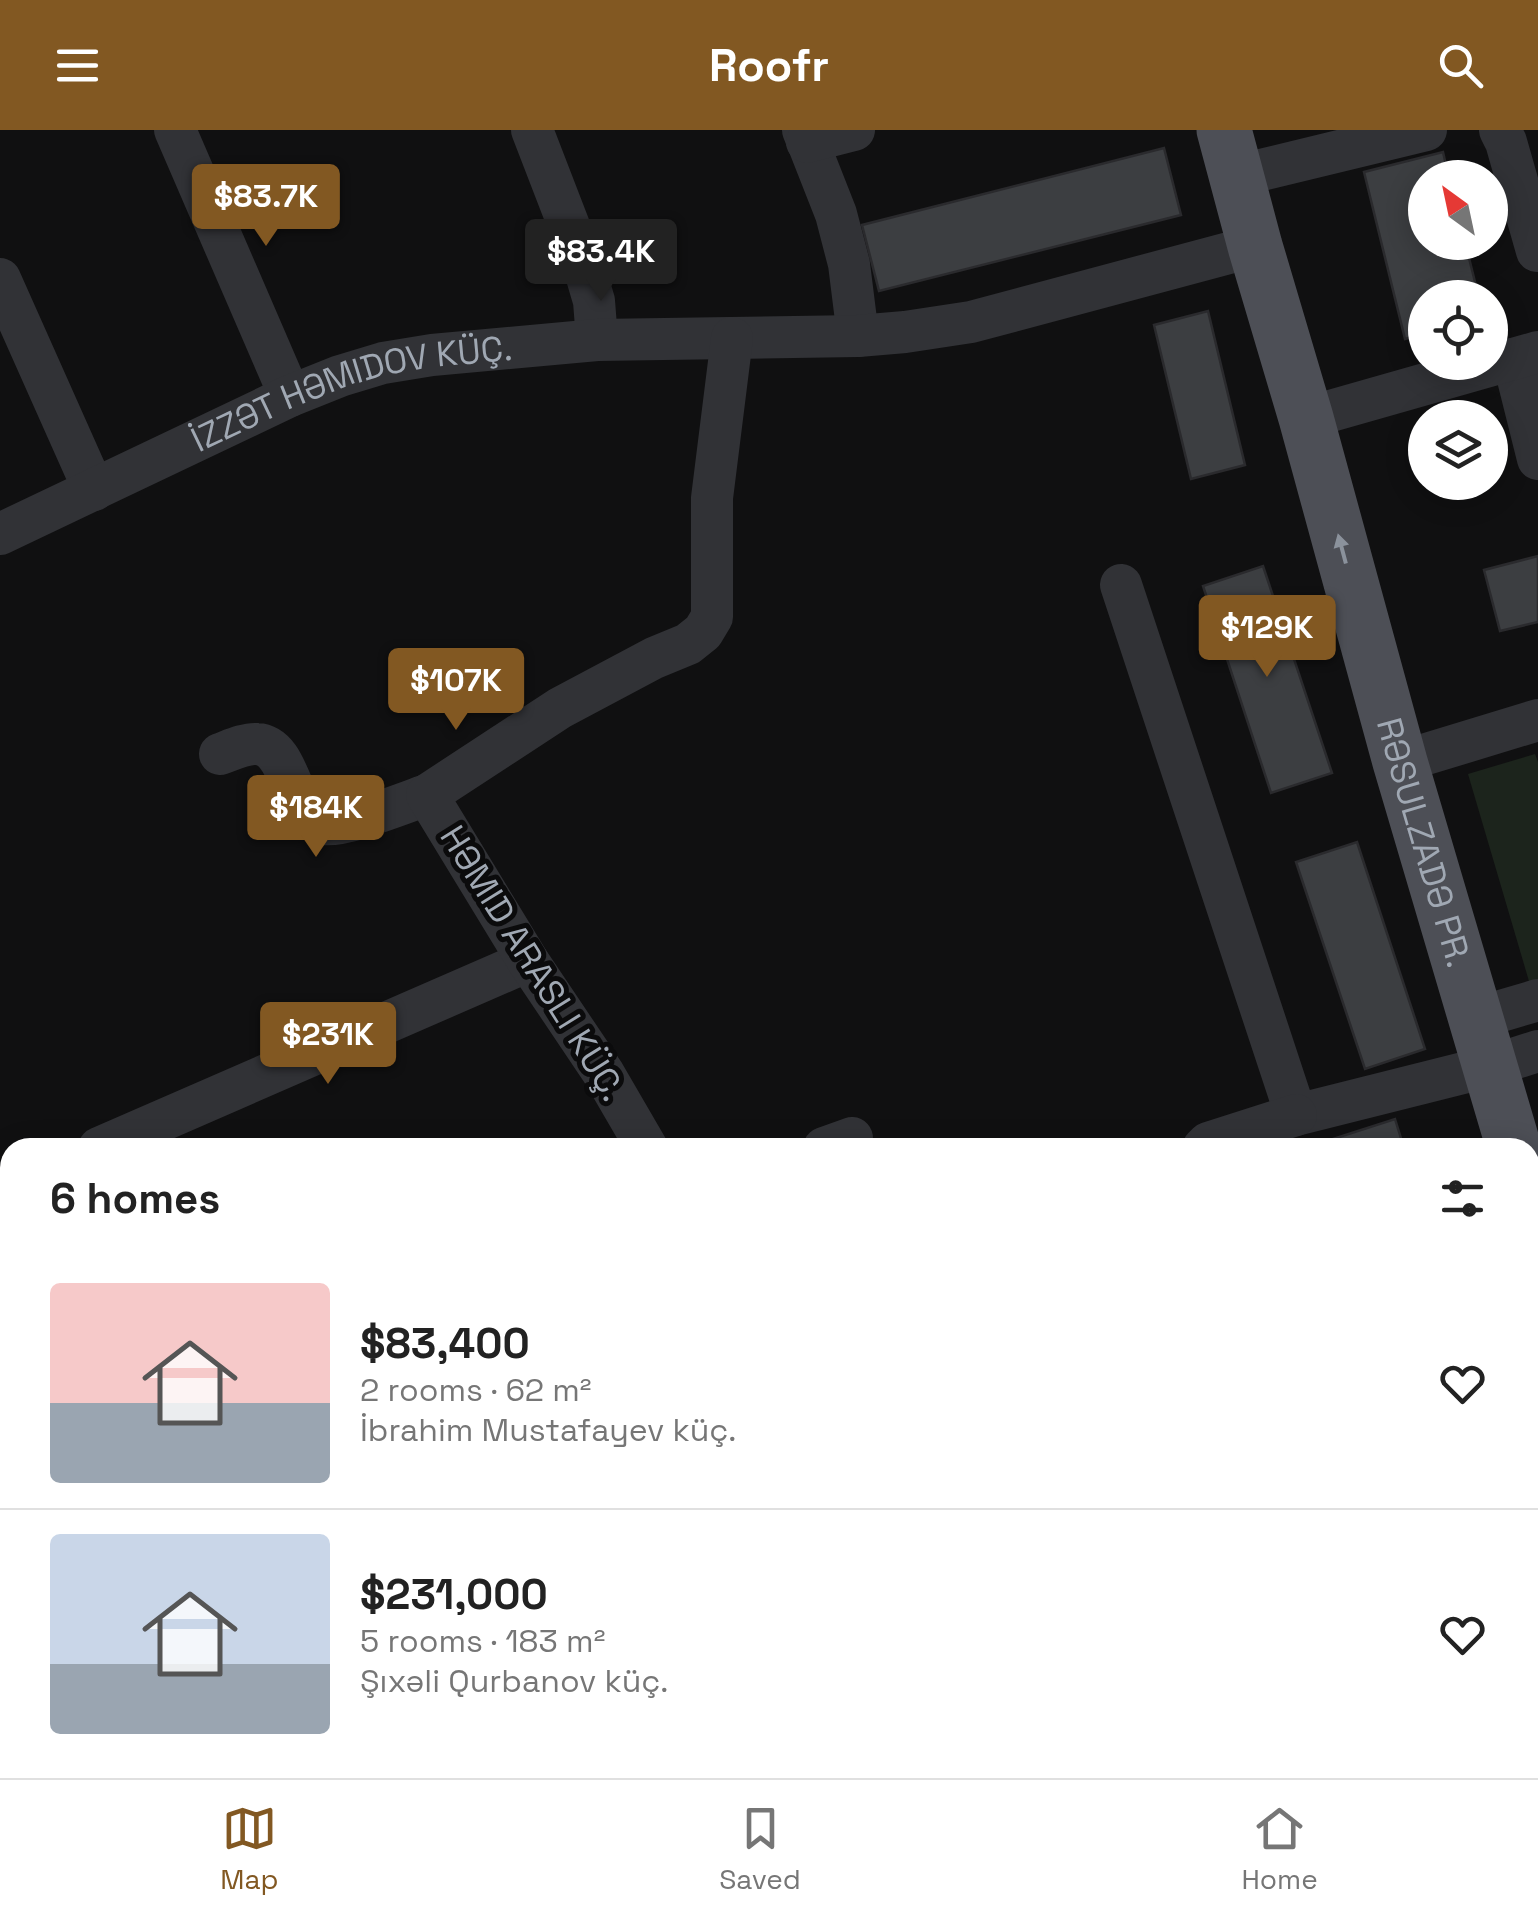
<!DOCTYPE html>
<meta charset="utf-8">
<style>
:root{--surface:#fff;--page:#f6f6f6;--text:#222;--muted:#767676;--line:#e0e0e0;--accent:#825822}
body{margin:0;font-family:"Space Grotesk",sans-serif;background:var(--page);color:var(--text);height:100vh;display:flex;flex-direction:column;font-size:38px;white-space:nowrap}
*{box-sizing:border-box;margin:0}
p{font-size:32px;color:var(--muted)}
.icon{flex:none;width:55px;height:55px;fill:none;stroke:currentColor;stroke-width:2;stroke-linecap:round;stroke-linejoin:round}
.map{position:relative;flex:1;overflow:hidden}
.details{position:absolute;left:0px;top:1008px;width:1540px;height:642px;display:flex;flex-direction:column;background:var(--surface);border-radius:30px 30px 0 0;box-shadow:0 5px 25px #0003}
.details>*{flex:none}
.needle{width:65px;rotate:327deg}
.buttons{position:absolute;left:1408px;top:30px;display:grid;gap:20px}
.buttons a{display:grid;place-items:center;width:100px;height:100px;border-radius:50%;background:var(--surface);box-shadow:0 5px 25px #0003;font-size:50px}
.price{position:absolute;translate:-50% -85px;padding:0 22px;border-radius:10px;background:var(--accent);color:#fff;font-size:32px;line-height:65px;filter:drop-shadow(0 2px 5px #0008)}
.price::after{content:'';position:absolute;left:50%;top:60px;width:30px;height:22px;margin-left:-15px;background:inherit;clip-path:polygon(0 0,100% 0,50% 100%)}
.price.on{background:#222;color:#fff}
ul{padding:0;list-style:none}
li{display:flex;align-items:center;gap:30px;height:250px;padding:0 50px}
li+li{border-top:2px solid var(--line)}
li span{display:grid;place-items:center;flex:none;width:280px;height:200px;border-radius:10px;color:#555}
li>.icon{margin-inline-start:auto}
span .icon{width:120px;height:120px;fill:#fffc;stroke-width:1}
li b{font-size:42px}
h2{display:flex;justify-content:space-between;align-items:center;height:120px;padding:0 50px;font-size:42px}
header{display:flex;justify-content:space-between;align-items:center;height:130px;padding:0 50px;background:var(--accent);color:#fff;font-size:45px;font-weight:600}
.tabs{display:flex;justify-content:space-around;align-items:center;height:140px;border-top:2px solid var(--line);background:var(--surface);font-size:28px;color:var(--muted)}
.tabs a{display:grid;justify-items:center;gap:5px}
.tabs .on{color:var(--accent)}
.map>svg:first-child{display:block}
.built{fill:#1c1c1e}
.green{fill:#1c241c}
.building{fill:#3c3e41;stroke:#2a2a2d;stroke-width:2.5}
.lines{fill:none;stroke-linecap:round;stroke-linejoin:round}
.minor{stroke:#313236;stroke-width:42}
.major{stroke:#4d4f56;stroke-width:55}
.oneway{fill:#8b929c}
.labels{text-anchor:middle;dominant-baseline:central;stroke-width:10;stroke-linejoin:round;paint-order:stroke}
.street-label{font-size:35px;fill:#a0a8b3;stroke:#0b0b0c}
</style>
<header><svg class="icon" aria-label="menu" viewBox="0 0 24 24"><path d="M4 6h16M4 12h16M4 18h16"/></svg>Roofr<svg class="icon" aria-label="search" viewBox="0 0 24 24"><circle cx="10" cy="10" r="6"/><path d="M15 15l6 6"/></svg></header>
<div class="map">
<svg width="1538" height="1648" viewBox="0 0 1538 1648">
<rect width="100%" height="100%" fill="#101011"/>
<!-- built -->
<path class="built" d="M 978,1640 L 1437,1640 L 1439,1648 L 980,1648 Z"/>
<!-- green -->
<path class="green" d="M 1535,624 L 1538,632 L 1538,856 L 1531,858 L 1468,644 Z"/>
<!-- building -->
<path class="building" d="M 1164,18 L 1181,85 L 879,161 L 862,95 Z
M 1443,22 L 1449,48 L 1425,48 L 1425,112 L 1465,112 L 1479,168 L 1425,168 L 1425,204 L 1405,209 L 1364,42 Z
M 1208,181 L 1245,335 L 1191,349 L 1154,195 Z
M 1538,426 L 1538,492 L 1500,501 L 1484,440 Z
M 1263,436 L 1332,643 L 1271,663 L 1203,456 Z
M 1357,712 L 1425,919 L 1365,939 L 1296,732 Z
M 1395,989 L 1404,1018 L 1305,1018 Z"/>
<g class="lines">
<!-- minor -->
<g class="minor">
<path d="M 175,0 L 290,266"/>
<path d="M 532,0 L 581,127 L 594,171 L 597,210"/>
<path d="M 803,0 L 836,84 L 849,134 L 858,206"/>
<path d="M 1500,0 L 1506,12 L 1537,121"/>
<path d="M 807,12 L 854,0"/>
<path d="M 1236,46 L 1426,0"/>
<path d="M 0,149 L 94,360"/>
<path d="M 1513,229 L 1538,329"/>
<path d="M 1306,288 L 1538,222"/>
<path id="s1" d="M 0,404 L 290,266 L 340,246 L 383,233 L 432,225 L 597,210 L 858,206 L 905,202 L 971,192 L 1255,116"/>
<path d="M 1121,455 L 1296,985 L 1491,936 L 1538,921"/>
<path d="M 220,624 C 231,620 246,613 257,614 C 293,616 290,688 323,694 C 343,698 406,672 427,665"/>
<path d="M 1400,632 L 1538,590"/>
<path d="M 1477,888 L 1538,870"/>
<path d="M 99,1018 L 528,831"/>
<path d="M 647,1018 L 604,944 L 528,831 L 427,665 L 560,578 L 654,528 L 688,514 L 703,502 L 712,487 L 712,368 L 732,208"/>
<path d="M 824,1018 L 852,1008"/>
<path d="M 1203,1018 L 1208,1013 L 1296,985"/>
<path d="M 0,1061 L 10,1056"/>
<path d="M 1530,1277 L 1538,1274"/>
<path d="M 0,1427 L 10,1422"/>
<path d="M 226,1640 L 229,1648"/>
<path d="M 516,1640 L 519,1648"/>
<path d="M 656,1648 L 670,1640"/>
</g>
<!-- major -->
<g class="major">
<path id="s2" d="M 1224,0 L 1255,116 L 1306,288 L 1400,632 L 1514,1018"/>
<path d="M 1530,1077 L 1538,1105"/>
</g>
</g>
<!-- one-way arrows -->
<defs><path id="oneway-solid" d="M-6-.8H1V-3.2L6.5 0L1 3.2V.8H-6Z" transform="scale(2.5)"/></defs>
<use class="oneway" href="#oneway-solid" transform="translate(1342 419) rotate(-105)"/>
<g class="labels">
<!-- street labels -->
<g class="street-label">
<text stroke="none"><textPath href="#s1" startOffset="382">İZZƏT HƏMIDOV KÜÇ.</textPath></text>
<text stroke="none"><textPath href="#s2" startOffset="740">RƏSULZADƏ PR.</textPath></text>
<text transform="translate(533 833) rotate(58)">HƏMID ARASLI KÜÇ.</text>
</g>
</g>
</svg>
<div class="buttons">
<a><svg class="needle" viewBox="-14 -14 28 28"><path d="M0-13l5 13h-10z" fill="#e53935"/><path d="M0 13l5-13h-10z" fill="#767676"/></svg></a>
<a><svg class="icon" aria-label="locate" viewBox="0 0 24 24"><circle cx="12" cy="12" r="6"/><path d="M12 2v4M12 18v4M2 12h4M18 12h4"/></svg></a>
<a><svg class="icon" aria-label="layers" viewBox="0 0 24 24"><path d="M12 4l9 5-9 5-9-5zM3 14l9 5 9-5"/></svg></a>
</div>
<b class="price" style="left:266px;top:119px">$83.7K</b>
<b class="price on" style="left:601px;top:174px">$83.4K</b>
<b class="price" style="left:1267px;top:550px">$129K</b>
<b class="price" style="left:456px;top:603px">$107K</b>
<b class="price" style="left:316px;top:730px">$184K</b>
<b class="price" style="left:328px;top:957px">$231K</b>
<section class="details">
<h2>6 homes<svg class="icon" aria-label="filters" viewBox="0 0 24 24"><path d="M4 7h16M4 17h16"/><circle cx="9" cy="7" r="2"/><circle cx="15" cy="17" r="2"/></svg></h2>
<ul>
<li><span style="background:linear-gradient(#f6c9c9 60%,#9aa5b1 0)"><svg class="icon" aria-label="home" viewBox="0 0 24 24"><path d="M3 11l9-7 9 7M6 9v11h12V9"/></svg></span><div><b>$83,400</b><p>2 rooms · 62 m²</p><p>İbrahim Mustafayev küç.</p></div><svg class="icon" aria-label="heart" viewBox="0 0 24 24"><path d="M12 20l-8-8c-3-5 5-10 8-4 3-6 11-1 8 4z"/></svg></li>
<li><span style="background:linear-gradient(#c9d6e8 65%,#9aa5b1 0)"><svg class="icon" aria-label="home" viewBox="0 0 24 24"><path d="M3 11l9-7 9 7M6 9v11h12V9"/></svg></span><div><b>$231,000</b><p>5 rooms · 183 m²</p><p>Şıxəli Qurbanov küç.</p></div><svg class="icon" aria-label="heart" viewBox="0 0 24 24"><path d="M12 20l-8-8c-3-5 5-10 8-4 3-6 11-1 8 4z"/></svg></li>
</ul>
</section>
</div>
<nav class="tabs">
<a class="on"><svg class="icon" aria-label="map" viewBox="0 0 24 24"><path d="M3 6l6-2 6 2 6-2v14l-6 2-6-2-6 2zM9 4v14M15 6v14"/></svg>Map</a>
<a><svg class="icon" aria-label="saved" viewBox="0 0 24 24"><path d="M7 4h10v16l-5-4-5 4z"/></svg>Saved</a>
<a><svg class="icon" aria-label="home" viewBox="0 0 24 24"><path d="M3 11l9-7 9 7M6 9v11h12V9"/></svg>Home</a>
</nav>
